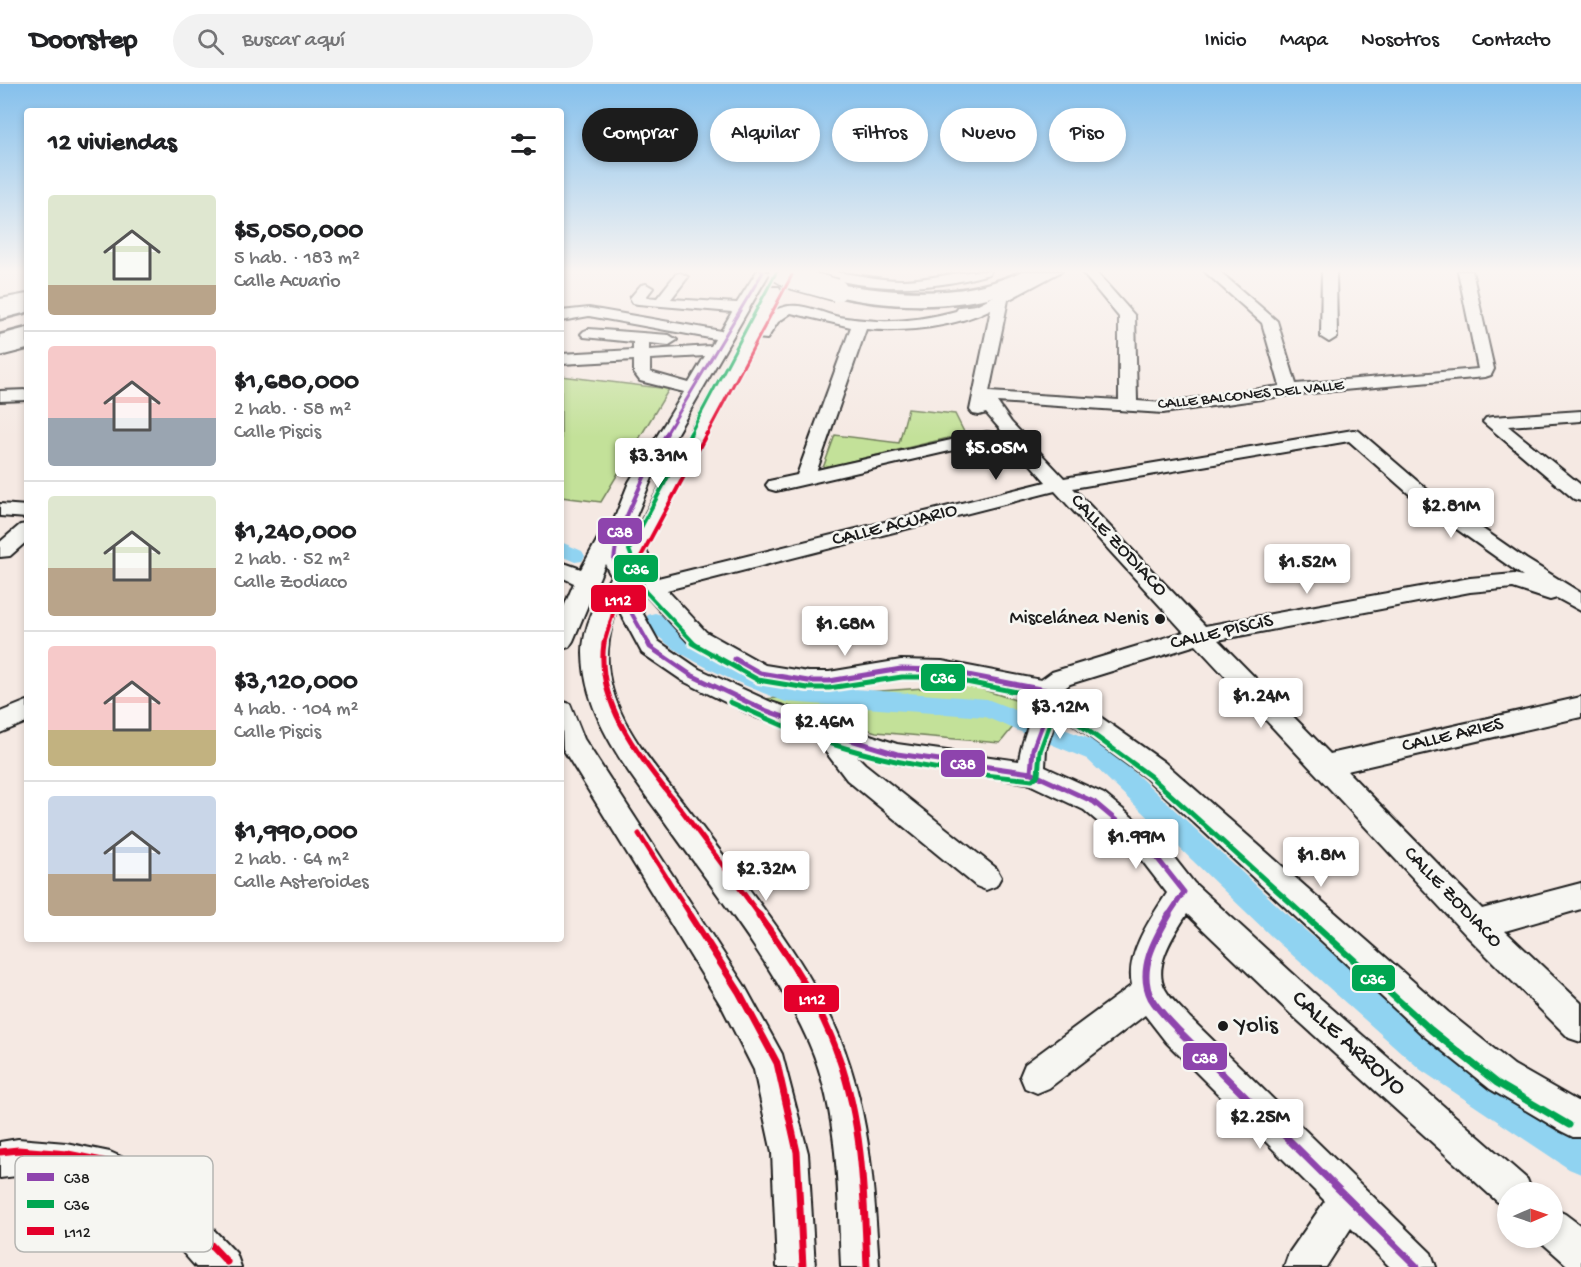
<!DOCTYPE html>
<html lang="es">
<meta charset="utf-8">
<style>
:root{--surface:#fff;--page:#f2f2f2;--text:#202124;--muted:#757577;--line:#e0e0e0;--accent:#1c1c1c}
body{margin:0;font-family:"Gochi Hand",sans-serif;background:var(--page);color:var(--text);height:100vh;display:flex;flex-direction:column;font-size:22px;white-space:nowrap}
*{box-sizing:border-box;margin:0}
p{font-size:20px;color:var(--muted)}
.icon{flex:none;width:33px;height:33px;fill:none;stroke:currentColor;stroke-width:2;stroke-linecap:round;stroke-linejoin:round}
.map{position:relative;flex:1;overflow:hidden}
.drawer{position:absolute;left:24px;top:24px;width:540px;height:834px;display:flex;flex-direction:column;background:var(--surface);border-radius:6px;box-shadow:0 3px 9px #0003}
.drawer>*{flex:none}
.banner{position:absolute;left:582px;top:24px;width:570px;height:54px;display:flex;gap:12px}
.needle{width:39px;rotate:88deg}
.controls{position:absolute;left:1497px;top:1098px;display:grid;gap:12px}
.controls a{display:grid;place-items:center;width:66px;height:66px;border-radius:50%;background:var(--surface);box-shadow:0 3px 9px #0003;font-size:30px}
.price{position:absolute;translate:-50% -51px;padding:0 14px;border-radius:6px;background:#fff;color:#222;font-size:20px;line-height:39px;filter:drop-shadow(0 2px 3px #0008)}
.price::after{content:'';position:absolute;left:50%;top:36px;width:18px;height:14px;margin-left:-9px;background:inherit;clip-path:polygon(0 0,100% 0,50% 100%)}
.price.current{background:var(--accent);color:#fff}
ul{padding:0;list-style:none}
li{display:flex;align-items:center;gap:18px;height:150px;padding:0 24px}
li+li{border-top:2px solid var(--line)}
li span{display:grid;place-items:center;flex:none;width:168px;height:120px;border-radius:6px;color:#555}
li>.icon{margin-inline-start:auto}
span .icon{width:72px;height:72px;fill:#fffc;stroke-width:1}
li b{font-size:26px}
h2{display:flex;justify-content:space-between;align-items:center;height:72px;padding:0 24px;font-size:26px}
.tag{padding:0 21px;border-radius:27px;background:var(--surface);box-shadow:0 3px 9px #0003;font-size:21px;line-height:54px}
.tag.current{background:var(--accent);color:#fff}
header{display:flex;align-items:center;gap:36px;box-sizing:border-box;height:84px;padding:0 30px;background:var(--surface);border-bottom:2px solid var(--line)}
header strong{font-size:28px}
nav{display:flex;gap:33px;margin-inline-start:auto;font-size:21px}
.search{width:420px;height:54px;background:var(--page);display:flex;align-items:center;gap:15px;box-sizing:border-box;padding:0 21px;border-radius:33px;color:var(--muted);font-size:22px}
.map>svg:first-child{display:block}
.green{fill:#c3e199;stroke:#707e5a;stroke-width:1.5}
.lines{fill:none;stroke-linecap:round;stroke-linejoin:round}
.canal{fill:#90d3f1;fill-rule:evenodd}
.minor-casing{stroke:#1c1c1c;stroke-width:4}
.major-casing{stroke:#1c1c1c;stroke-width:4}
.highway-casing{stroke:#1c1c1c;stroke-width:5}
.minor{fill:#f6f6f2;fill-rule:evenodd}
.major{fill:#f6f6f2;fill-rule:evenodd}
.highway{fill:#f6f6f2;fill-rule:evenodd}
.highway-bridge-casing{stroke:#1c1c1c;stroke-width:25;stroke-linecap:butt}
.highway-bridge{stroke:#f6f6f2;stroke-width:22}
.bus-1-far3-casing{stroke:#f6f6f2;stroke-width:6}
.bus-1-far2-casing{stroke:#f6f6f2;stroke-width:8}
.bus-1-far1-casing{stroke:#f6f6f2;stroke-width:10}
.bus-1-casing{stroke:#f6f6f2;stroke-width:11}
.bus-2-far3-casing{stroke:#f6f6f2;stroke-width:6}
.bus-2-far2-casing{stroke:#f6f6f2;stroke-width:8}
.bus-2-far1-casing{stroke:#f6f6f2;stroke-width:10}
.bus-2-casing{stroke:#f6f6f2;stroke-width:11}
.bus-3-far3-casing{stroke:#f6f6f2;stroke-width:6}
.bus-3-far2-casing{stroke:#f6f6f2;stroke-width:8}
.bus-3-far1-casing{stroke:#f6f6f2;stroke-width:10}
.bus-3-casing{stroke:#f6f6f2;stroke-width:11}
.bus-1-far3{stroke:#8e44ad;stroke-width:3}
.bus-1-far2{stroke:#8e44ad;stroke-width:4}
.bus-1-far1{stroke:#8e44ad;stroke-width:5}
.bus-1{stroke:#8e44ad;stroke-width:7}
.bus-2-far3{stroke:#00a651;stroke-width:3}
.bus-2-far2{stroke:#00a651;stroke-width:4}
.bus-2-far1{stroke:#00a651;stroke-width:5}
.bus-2{stroke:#00a651;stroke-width:7}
.bus-3-far3{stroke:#e4002b;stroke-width:3}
.bus-3-far2{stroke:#e4002b;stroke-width:4}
.bus-3-far1{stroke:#e4002b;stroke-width:5}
.bus-3{stroke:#e4002b;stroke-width:7}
.poi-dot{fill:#1c1c1c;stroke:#f6f6f2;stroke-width:2}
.labels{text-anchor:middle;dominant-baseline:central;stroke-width:5;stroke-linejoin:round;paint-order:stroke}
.far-street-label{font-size:16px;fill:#1c1c1c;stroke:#f6f6f2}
.street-label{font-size:20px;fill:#1c1c1c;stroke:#f6f6f2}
.poi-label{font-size:20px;fill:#1c1c1c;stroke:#f6f6f2;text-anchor:end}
.near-poi-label{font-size:24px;fill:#1c1c1c;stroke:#f6f6f2;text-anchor:start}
.near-street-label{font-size:24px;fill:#1c1c1c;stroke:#f6f6f2}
.key{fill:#f6f6f2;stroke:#b5b5b2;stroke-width:1.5}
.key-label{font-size:16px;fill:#1c1c1c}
.line-badge{stroke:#f6f6f2;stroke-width:2}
.badge-label{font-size:16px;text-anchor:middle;font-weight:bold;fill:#fff}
</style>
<header>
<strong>Doorstep</strong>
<div class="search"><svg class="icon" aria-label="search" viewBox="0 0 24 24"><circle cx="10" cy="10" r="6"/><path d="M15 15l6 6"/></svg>Buscar aquí</div>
<nav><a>Inicio</a><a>Mapa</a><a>Nosotros</a><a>Contacto</a></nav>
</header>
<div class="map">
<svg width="1581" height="1183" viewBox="0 0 1581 1183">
<rect width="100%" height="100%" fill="#f5e9e3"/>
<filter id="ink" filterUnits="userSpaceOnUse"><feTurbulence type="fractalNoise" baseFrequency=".0167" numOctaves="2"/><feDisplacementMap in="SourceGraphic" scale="12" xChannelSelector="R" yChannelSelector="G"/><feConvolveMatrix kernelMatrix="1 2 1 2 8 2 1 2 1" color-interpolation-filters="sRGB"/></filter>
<g filter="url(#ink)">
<!-- green -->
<path class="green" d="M 561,292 L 669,305 L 601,418 L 561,413 Z
M 908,325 L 955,330 L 965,350 L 823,384 L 835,351 L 899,359 Z
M 968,601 L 1031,621 L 1000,659 L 876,648 L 763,615 Z"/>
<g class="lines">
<!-- canal -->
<path class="canal" d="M 561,458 L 582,467 L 585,472 L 582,477 L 575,478 L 561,472 Z
M 655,529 L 662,531 L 677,544 L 732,578 L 788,600 L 987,615 L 1105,661 L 1291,834 L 1443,964 L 1581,1053 L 1581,1090 L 1569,1085 L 1421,986 L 1271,852 L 1087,675 L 985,633 L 786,618 L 778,615 C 742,600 664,570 644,536 L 648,531 Z"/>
<!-- minor casing -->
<g class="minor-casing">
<path id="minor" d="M 757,187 L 770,188 L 654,389 L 627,454 L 626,465 L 769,203 L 779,203 L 781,206 L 768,231 C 792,212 814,227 839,233 C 851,235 864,236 877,237 C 903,238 930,234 956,227 L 959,223 L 976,221 L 1044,187 L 1062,187 L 1008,216 L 989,308 L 1119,316 L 1119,233 L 1081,187 L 1095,187 L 1135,232 L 1137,317 L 1163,319 L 1280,302 L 1262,239 L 1204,187 L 1219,187 L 1277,237 L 1296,300 L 1478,285 L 1458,187 L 1472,187 L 1494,285 L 1491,291 L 1485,293 L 1289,311 L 1163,329 L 997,318 L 1011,338 L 1064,394 L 1353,346 L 1359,347 L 1431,409 L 1526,475 L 1581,509 L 1581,527 L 1557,514 L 1550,516 L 1513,504 L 1470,508 L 1218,556 L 1330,670 L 1581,613 L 1581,633 L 1347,687 L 1482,825 L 1581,799 L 1581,825 L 1505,847 L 1581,919 L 1581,958 L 1569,954 L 1466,851 L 1196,561 L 1070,600 L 1062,606 L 1164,678 L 1448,928 L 1514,981 L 1577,1017 L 1581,1017 L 1581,1053 L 1573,1053 L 1561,1047 L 1490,1005 L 1424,952 L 1146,694 L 1058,629 L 1046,665 L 1045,683 L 1104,710 L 1160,756 L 1194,799 L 1314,909 L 1527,1095 L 1532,1108 L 1508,1108 L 1508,1124 L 1501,1121 L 1292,931 L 1187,830 C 1175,849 1152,882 1165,905 C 1171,916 1182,925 1190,934 L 1431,1169 L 1436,1183 L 1390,1183 L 1351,1144 L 1326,1183 L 1284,1183 L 1289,1169 L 1325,1117 L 1166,958 L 1145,931 L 1049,1004 L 1037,1009 L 1025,1004 L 1020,992 L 1025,980 L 1132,901 C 1125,870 1151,834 1167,809 L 1140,774 L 1084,726 L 1027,699 L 897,680 L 852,667 L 865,680 L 996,784 L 1001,793 L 996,802 L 986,806 L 976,802 L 847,696 L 816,655 L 753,632 L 683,597 L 642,569 L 621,530 L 618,521 C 610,545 605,566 609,591 C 618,645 660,688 692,730 C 742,797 799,864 834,940 C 869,1017 874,1099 879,1183 L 841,1183 C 838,1109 839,1028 809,959 C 775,883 721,816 673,749 C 635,695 584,639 583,569 C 583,542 598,515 611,492 L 605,480 L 573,557 L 569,563 L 561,565 L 561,530 L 574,499 L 561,493 L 561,478 L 581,485 L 605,442 L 612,441 L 629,398 L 684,308 L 640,297 L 634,289 L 634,276 L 561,280 L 561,270 L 633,266 L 633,258 L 584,253 L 581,250 L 584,247 L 589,245 L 669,251 L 677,256 L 669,261 L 649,259 L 649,266 L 711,262 L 715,255 L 589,232 L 561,237 L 561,227 L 589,224 L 721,247 L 732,228 L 638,220 L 633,219 L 630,214 L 641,201 L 646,200 L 653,204 L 646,213 L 657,214 L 676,190 L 681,189 L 688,193 L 671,215 L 737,219 ZM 991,225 L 970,326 L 973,330 L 979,331 L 986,329 L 1046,398 L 658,494 L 646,466 L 756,254 L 767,255 L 778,238 L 791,229 L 851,243 L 797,391 L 769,397 L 766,401 L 769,405 L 776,407 L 993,357 L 996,353 L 993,349 L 987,348 L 817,386 L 866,245 C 906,249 955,243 991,225 ZM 705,272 L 689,299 L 650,288 L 650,275 ZM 1349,357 L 1417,417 L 1523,492 L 1514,490 L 1470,494 L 1205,542 L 1073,404 ZM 1055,407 L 1184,548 L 1052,588 L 1041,596 L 942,577 L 901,576 L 829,588 L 808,588 L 765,581 L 706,548 L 667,506 ZM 634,489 L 643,508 L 690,560 L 752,595 L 808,606 L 829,606 L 901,594 L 942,595 L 1033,613 C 1034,636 1021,654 1019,677 L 897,660 L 771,618 L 699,585 L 658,557 L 643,530 L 632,492 Z
M 811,187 C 842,186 872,196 903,196 C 933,195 962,186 991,187 L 989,190 C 929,207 873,208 813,190 Z
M 1322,187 L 1336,187 L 1337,253 L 1329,258 L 1321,253 Z
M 27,306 L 27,316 L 0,317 L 0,307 Z
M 1581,327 L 1581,337 L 1508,342 L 1581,401 L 1581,417 L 1574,415 L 1483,338 L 1486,334 L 1492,333 Z
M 0,420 L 27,422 L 27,434 L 0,432 Z
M 27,440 L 27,457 L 10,472 L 0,473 L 0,458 L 20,441 Z
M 27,617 L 27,638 L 0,649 L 0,628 Z
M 561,617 L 570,620 L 584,655 L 744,901 L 782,970 L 808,1069 L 815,1183 L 777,1183 L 772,1069 L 754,986 L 722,923 L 563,665 Z
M 18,1055 L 66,1059 L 110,1068 L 161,1091 L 236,1169 L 241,1183 L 196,1183 C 178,1164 155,1133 136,1118 C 107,1095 35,1088 0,1094 L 0,1058 Z
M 1552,1124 L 1565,1130 L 1581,1142 L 1581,1183 L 1567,1181 L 1539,1156 L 1537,1154 L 1552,1154 Z"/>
</g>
<!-- major casing -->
<g class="major-casing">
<path id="major" d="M 814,187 L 836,187 L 842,192 L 839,196 C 830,198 820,195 814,187 Z
M 27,210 L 27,220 L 0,227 L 0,215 Z
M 27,253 L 27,265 L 0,272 L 0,260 Z"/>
</g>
<!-- highway casing -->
<g class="highway-casing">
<path id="highway" d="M 1022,187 L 1047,187 L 1044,191 C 1031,197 1019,205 1006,209 C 952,226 883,224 829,210 L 826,206 L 829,202 L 836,200 C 899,209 963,216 1022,187 Z
M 27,216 L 27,228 L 0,235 L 0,223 Z
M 27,244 L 27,257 L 0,264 L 0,251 Z"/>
</g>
<!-- minor -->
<use href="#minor" class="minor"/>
<!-- major -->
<use href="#major" class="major"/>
<!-- highway -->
<use href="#highway" class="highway"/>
<!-- highway-bridge casing -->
<g class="highway-bridge-casing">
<path id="highway-bridge" d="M 780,187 L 792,194 L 836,206"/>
</g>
<!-- highway-bridge -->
<use href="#highway-bridge" class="highway-bridge"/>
<!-- bus-1-far3 casing -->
<g class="bus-1-far3-casing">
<path id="bus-1-far3" d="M 666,350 L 763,188 L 761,187"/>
</g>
<!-- bus-1-far2 casing -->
<g class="bus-1-far2-casing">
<path id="bus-1-far2" d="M 649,560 L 632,530 L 622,493 L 614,476 L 617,454 L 654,371 L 667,349"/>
</g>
<!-- bus-1-far1 casing -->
<g class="bus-1-far1-casing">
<path id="bus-1-far1" d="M 648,559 L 650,563 L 691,591 L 762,625 L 825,648 L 897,670 L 1031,689 L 1094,718 L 1150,765 L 1184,808 L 1168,832
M 735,575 L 760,589 L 808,597 L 829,597 L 901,585 L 942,586 L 1045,606 L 1046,630 L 1033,665 L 1031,689"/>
</g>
<!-- bus-1 casing -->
<g class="bus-1-casing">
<path id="bus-1" d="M 1169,831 C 1155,855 1137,886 1151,914 C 1158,926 1169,936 1178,946 L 1417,1183"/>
</g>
<!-- bus-2-far3 casing -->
<g class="bus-2-far3-casing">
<path id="bus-2-far3" d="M 690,350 L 777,187"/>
</g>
<!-- bus-2-far2 casing -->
<g class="bus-2-far2-casing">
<path id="bus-2-far2" d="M 691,349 L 629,466 L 645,507 L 695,560"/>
</g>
<!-- bus-2-far1 casing -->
<g class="bus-2-far1-casing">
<path id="bus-2-far1" d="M 692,559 L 758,596 L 807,604 L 829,604 L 902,593 L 941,593 L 1042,613 L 1150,692 L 1305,832
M 730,618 C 772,637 814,656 859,668 C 915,684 974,690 1032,696 L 1038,691 L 1040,667 L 1053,631 L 1052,606"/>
</g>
<!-- bus-2 casing -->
<g class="bus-2-casing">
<path id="bus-2" d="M 1304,831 L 1431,946 L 1497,999 L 1569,1041"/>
</g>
<!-- bus-3-far3 casing -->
<g class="bus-3-far3-casing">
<path id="bus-3-far3" d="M 707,350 L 792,191"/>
</g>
<!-- bus-3-far2 casing -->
<g class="bus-3-far2-casing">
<path id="bus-3-far2" d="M 604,560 L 616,519 L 707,349"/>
</g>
<!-- bus-3-far1 casing -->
<g class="bus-3-far1-casing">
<path id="bus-3-far1" d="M 604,559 C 594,627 652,686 689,736 C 713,768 737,800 760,832
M 639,750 L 691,832"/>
</g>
<!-- bus-3 casing -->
<g class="bus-3-casing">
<path id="bus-3" d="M 690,831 L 739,908 L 777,979 L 797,1068 L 803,1183
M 759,831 C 790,875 822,923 839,974 C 863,1041 864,1113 867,1183
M 0,1068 L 18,1066 L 68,1070 L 112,1079 L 151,1097 L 227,1178"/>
</g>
<!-- bus-1-far3 -->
<use href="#bus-1-far3" class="bus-1-far3"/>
<!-- bus-1-far2 -->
<use href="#bus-1-far2" class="bus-1-far2"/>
<!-- bus-1-far1 -->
<use href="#bus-1-far1" class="bus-1-far1"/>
<!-- bus-1 -->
<use href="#bus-1" class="bus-1"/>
<!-- bus-2-far3 -->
<use href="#bus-2-far3" class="bus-2-far3"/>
<!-- bus-2-far2 -->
<use href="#bus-2-far2" class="bus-2-far2"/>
<!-- bus-2-far1 -->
<use href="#bus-2-far1" class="bus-2-far1"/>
<!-- bus-2 -->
<use href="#bus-2" class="bus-2"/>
<!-- bus-3-far3 -->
<use href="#bus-3-far3" class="bus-3-far3"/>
<!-- bus-3-far2 -->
<use href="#bus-3-far2" class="bus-3-far2"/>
<!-- bus-3-far1 -->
<use href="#bus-3-far1" class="bus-3-far1"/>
<!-- bus-3 -->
<use href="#bus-3" class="bus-3"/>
</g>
</g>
<!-- sky -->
<linearGradient id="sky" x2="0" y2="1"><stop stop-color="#85c0ec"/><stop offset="0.53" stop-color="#faf5f2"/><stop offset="1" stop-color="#faf5f2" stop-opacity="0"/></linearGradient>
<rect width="1581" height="353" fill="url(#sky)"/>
<!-- markers -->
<g class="poi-dot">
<circle cx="1160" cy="535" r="6"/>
<circle cx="1223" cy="942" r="6"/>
</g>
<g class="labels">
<!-- far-street labels -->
<g class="far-street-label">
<text transform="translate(1251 312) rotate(-6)">CALLE BALCONES DEL VALLE</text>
</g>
<!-- street labels -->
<g class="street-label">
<text transform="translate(895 442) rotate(-14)">CALLE ACUARIO</text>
<text transform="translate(1118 462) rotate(47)">CALLE ZODIACO</text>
<text transform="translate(1222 549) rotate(-13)">CALLE PISCIS</text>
<text transform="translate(1453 652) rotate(-13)">CALLE ARIES</text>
<text transform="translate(1452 814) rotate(46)">CALLE ZODIACO</text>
</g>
<!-- poi labels -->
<g class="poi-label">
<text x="1148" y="535">Miscelánea Nenis</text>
</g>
<!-- near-poi labels -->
<g class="near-poi-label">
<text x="1235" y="942">Yolis</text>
</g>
<!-- near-street labels -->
<g class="near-street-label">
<text transform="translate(1348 960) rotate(42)">CALLE ARROYO</text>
</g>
</g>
<!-- legend -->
<rect x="15" y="1072" width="198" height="96" rx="9" class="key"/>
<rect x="27" y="1089" width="27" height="8" fill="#8e44ad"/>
<rect x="27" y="1116" width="27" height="8" fill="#00a651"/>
<rect x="27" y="1143" width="27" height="8" fill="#e4002b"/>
<g class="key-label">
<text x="64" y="1099">C38</text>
<text x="64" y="1126">C36</text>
<text x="64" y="1153">L112</text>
</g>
<g class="line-badge">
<rect x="597" y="433" width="46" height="28" rx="6" fill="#8e44ad"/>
<rect x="613" y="470" width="46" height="29" rx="6" fill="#00a651"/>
<rect x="590" y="500" width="57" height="29" rx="6" fill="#e4002b"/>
<rect x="920" y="579" width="46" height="29" rx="6" fill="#00a651"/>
<rect x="940" y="665" width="46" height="29" rx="6" fill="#8e44ad"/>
<rect x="1351" y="880" width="45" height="28" rx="6" fill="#00a651"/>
<rect x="783" y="900" width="57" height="29" rx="6" fill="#e4002b"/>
<rect x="1182" y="958" width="46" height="29" rx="6" fill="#8e44ad"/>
</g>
<g class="badge-label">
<text x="620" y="453">C38</text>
<text x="636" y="490">C36</text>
<text x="618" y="521">L112</text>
<text x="943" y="599">C36</text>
<text x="963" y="685">C38</text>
<text x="1373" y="900">C36</text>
<text x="812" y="920">L112</text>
<text x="1205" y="979">C38</text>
</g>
</svg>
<div class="controls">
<a><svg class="needle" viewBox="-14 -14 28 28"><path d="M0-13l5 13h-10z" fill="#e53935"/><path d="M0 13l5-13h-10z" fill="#757577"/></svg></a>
</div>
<b class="price current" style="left:996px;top:397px">$5.05M</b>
<b class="price" style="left:658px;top:405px">$3.31M</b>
<b class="price" style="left:1451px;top:455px">$2.81M</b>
<b class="price" style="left:1307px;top:511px">$1.52M</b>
<b class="price" style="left:845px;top:573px">$1.68M</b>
<b class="price" style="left:1261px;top:645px">$1.24M</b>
<b class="price" style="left:1060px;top:656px">$3.12M</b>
<b class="price" style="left:824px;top:671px">$2.46M</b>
<b class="price" style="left:1136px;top:786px">$1.99M</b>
<b class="price" style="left:1321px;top:804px">$1.8M</b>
<b class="price" style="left:766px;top:818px">$2.32M</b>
<b class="price" style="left:1260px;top:1066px">$2.25M</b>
<div class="banner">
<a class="tag current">Comprar</a>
<a class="tag">Alquilar</a>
<a class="tag">Filtros</a>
<a class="tag">Nuevo</a>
<a class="tag">Piso</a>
</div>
<section class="drawer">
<h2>12 viviendas<svg class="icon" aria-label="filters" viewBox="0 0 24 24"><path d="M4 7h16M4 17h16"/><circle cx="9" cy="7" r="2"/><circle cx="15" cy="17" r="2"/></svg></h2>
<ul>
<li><span style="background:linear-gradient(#dfe7d0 75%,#b9a48a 0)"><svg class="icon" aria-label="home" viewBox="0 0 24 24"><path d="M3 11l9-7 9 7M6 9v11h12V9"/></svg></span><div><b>$5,050,000</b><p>5 hab. · 183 m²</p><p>Calle Acuario</p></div></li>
<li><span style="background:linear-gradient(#f6c9c9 60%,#9aa5b1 0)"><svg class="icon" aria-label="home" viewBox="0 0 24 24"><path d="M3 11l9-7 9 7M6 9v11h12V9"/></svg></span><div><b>$1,680,000</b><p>2 hab. · 58 m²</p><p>Calle Piscis</p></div></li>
<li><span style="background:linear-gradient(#dfe7d0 60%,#b9a48a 0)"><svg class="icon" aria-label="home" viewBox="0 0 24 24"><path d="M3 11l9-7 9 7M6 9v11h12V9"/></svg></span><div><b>$1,240,000</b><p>2 hab. · 52 m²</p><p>Calle Zodiaco</p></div></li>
<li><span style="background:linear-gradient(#f6c9c9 70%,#c2b280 0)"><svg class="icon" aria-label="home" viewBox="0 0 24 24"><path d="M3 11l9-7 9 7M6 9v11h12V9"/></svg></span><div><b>$3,120,000</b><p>4 hab. · 104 m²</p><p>Calle Piscis</p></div></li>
<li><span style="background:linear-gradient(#c9d6e8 65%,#b9a48a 0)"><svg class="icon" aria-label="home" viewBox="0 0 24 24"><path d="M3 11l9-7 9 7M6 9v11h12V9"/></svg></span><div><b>$1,990,000</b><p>2 hab. · 64 m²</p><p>Calle Asteroides</p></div></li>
</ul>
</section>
</div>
